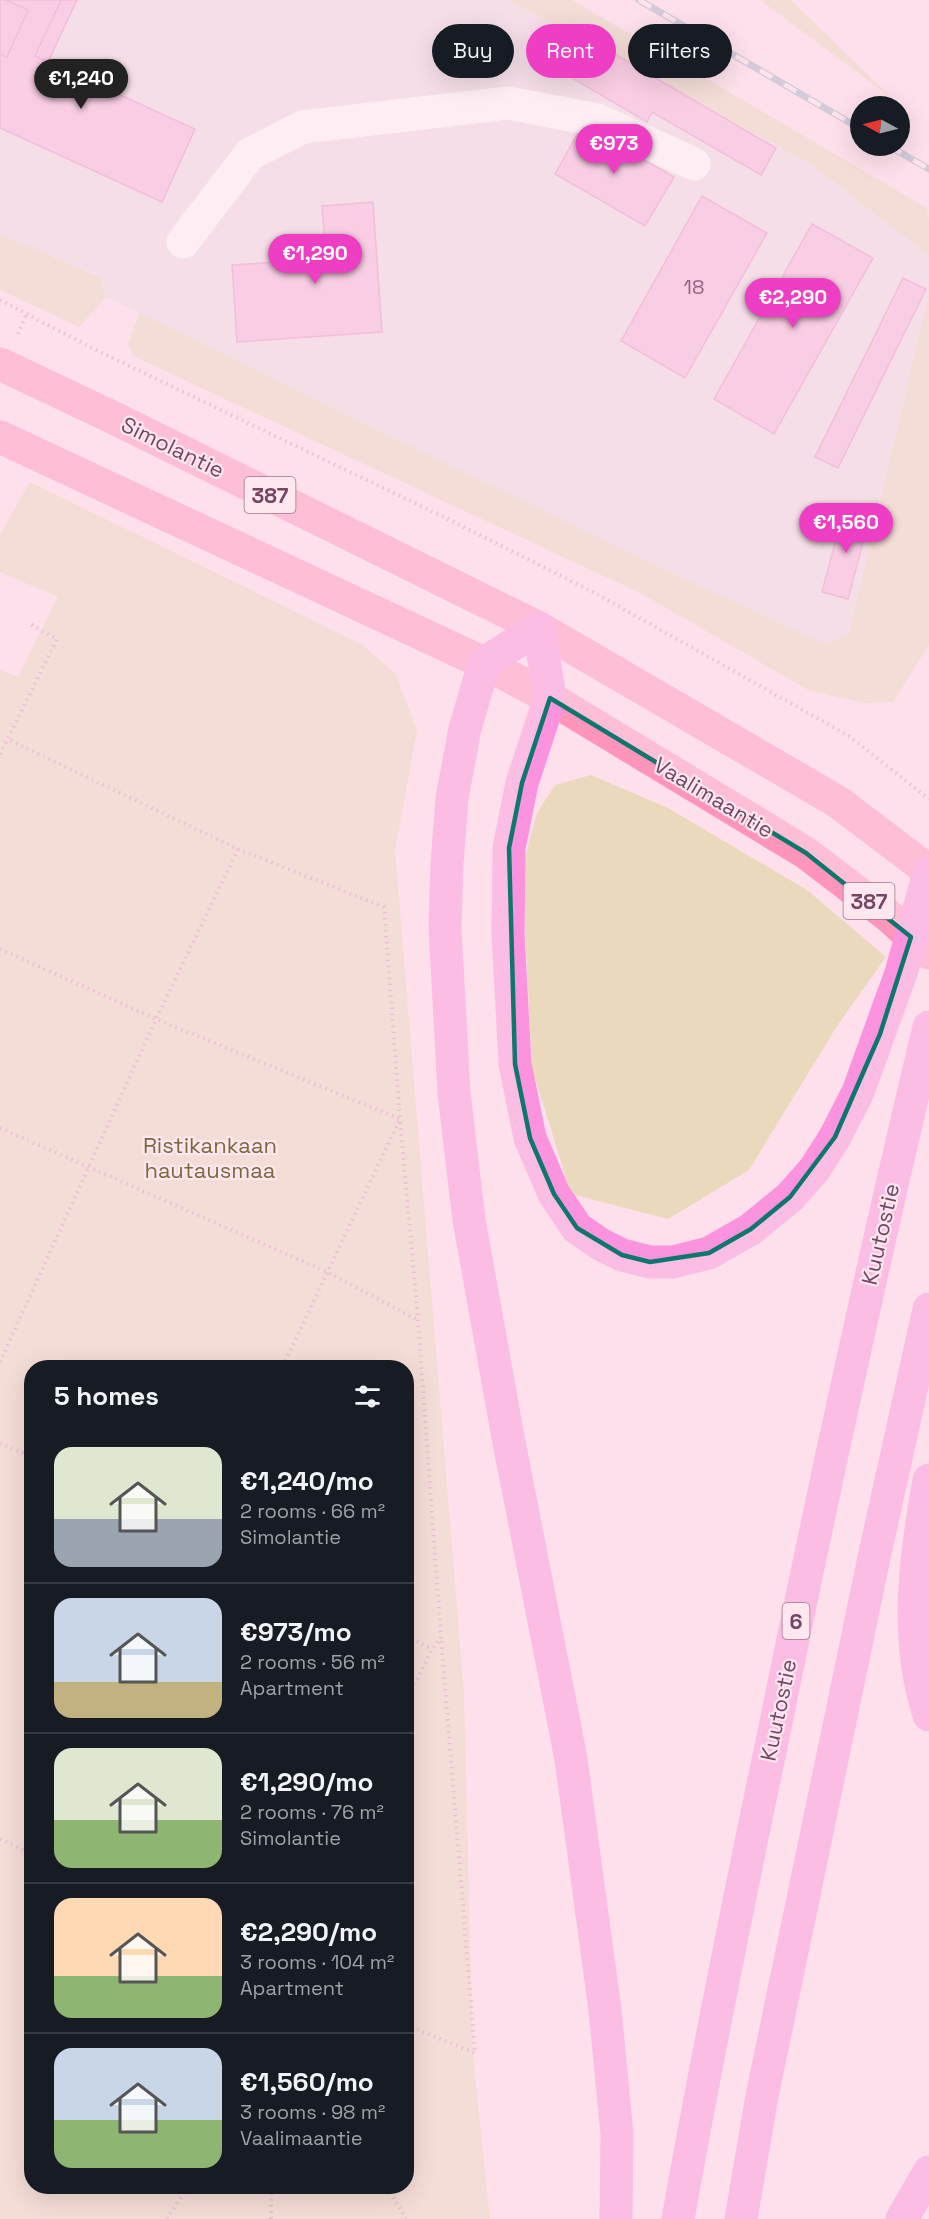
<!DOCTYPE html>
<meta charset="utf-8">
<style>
:root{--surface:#171b24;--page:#20242c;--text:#f1f3f6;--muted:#9ea1a6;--line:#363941;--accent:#ee3ec4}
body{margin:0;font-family:"Space Grotesk",sans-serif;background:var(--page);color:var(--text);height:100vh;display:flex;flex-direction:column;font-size:22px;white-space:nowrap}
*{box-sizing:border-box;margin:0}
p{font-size:20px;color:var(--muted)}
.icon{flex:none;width:33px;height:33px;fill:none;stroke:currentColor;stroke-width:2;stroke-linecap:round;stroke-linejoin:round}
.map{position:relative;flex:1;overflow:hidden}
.details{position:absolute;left:24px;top:1360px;width:390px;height:834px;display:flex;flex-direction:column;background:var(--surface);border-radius:24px;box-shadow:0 6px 24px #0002}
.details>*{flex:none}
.banner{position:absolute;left:432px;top:24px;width:406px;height:54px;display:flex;gap:12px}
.needle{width:39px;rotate:277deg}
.controls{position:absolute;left:850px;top:96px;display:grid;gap:12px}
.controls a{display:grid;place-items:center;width:60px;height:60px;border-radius:50%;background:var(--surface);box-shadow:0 6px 24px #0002;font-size:30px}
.price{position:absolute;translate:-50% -51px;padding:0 14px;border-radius:21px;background:var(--accent);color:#fff;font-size:20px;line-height:39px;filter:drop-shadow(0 2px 3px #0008)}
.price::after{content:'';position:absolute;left:50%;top:36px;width:18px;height:14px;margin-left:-9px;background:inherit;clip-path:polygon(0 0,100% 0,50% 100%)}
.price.selected{background:#222;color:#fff}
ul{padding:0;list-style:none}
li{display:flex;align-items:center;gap:18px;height:150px;padding:0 30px}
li+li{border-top:2px solid var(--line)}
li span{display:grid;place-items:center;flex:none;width:168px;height:120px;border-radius:18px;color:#555}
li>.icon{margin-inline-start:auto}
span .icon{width:72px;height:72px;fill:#fffc;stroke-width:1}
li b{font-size:26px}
h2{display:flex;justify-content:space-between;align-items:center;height:72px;padding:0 30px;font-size:26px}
.pill{padding:0 21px;border-radius:27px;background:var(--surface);box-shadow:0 6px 24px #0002;font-size:21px;line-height:54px}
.pill.selected{background:var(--accent);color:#fff}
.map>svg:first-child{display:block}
.industrial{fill:#ebdce3}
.green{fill:#ebd9be;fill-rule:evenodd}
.building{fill:#f4b6da;stroke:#e796c7;stroke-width:1.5}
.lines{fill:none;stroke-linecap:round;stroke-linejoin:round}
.path{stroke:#d899bf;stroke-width:4;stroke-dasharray:1.5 4.5;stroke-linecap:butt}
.minor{stroke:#fff;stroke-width:33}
.major{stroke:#ff95bb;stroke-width:33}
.highway{stroke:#fb93de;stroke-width:33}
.rail-casing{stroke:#9fb0c6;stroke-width:7}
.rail{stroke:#ffe7f0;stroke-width:4.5;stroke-dasharray:14;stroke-linecap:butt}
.marked{fill:none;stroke:#0f766e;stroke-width:4.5;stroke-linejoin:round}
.labels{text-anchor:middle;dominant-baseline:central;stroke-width:4.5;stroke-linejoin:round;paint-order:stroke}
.number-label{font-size:20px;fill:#956281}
.shield{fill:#ffe7f0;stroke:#9e768d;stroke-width:1.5}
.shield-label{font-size:21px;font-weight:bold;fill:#754663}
.street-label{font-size:22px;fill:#754663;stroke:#ffe7f0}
.park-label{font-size:22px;fill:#7b6a3e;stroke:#ffe7f0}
</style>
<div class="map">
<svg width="929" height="2219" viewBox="0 0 929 2219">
<rect width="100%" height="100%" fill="#fde0eb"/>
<!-- industrial -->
<path class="industrial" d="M 0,0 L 508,0 L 812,165 L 929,256 L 929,293 L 849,635 L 825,644 L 650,563 L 106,297 L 100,276 L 0,234 Z"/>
<!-- green -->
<path class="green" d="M 508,0 L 572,0 L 927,208 L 929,221 L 929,256 L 812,165 Z
M 760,0 L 791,0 L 894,100 Z
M 0,234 L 100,277 L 106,297 L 79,327 L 0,290 Z
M 929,293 L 929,645 L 893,702 L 865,703 L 810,691 L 642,594 L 133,356 L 128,343 L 139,313 L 650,563 L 825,644 L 849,634 Z
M 30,482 L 361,644 L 395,673 L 417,730 L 395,850 L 464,1693 L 473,2057 L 490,2219 L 0,2219 L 0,670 L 18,677 L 58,597 L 0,572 L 0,534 ZM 32,1368 L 406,1368 L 406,2187 L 32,2187 Z
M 591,775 L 668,808 L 807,890 L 886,957 L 837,1026 L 749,1170 L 668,1219 L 571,1194 L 532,1068 L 522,868 L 537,813 L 555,785 Z"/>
<!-- building -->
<path class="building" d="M 0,0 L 61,0 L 35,56 L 195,129 L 162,202 L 0,128 Z
M 0,0 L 6,0 L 28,10 L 7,57 L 0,54 Z
M 61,0 L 77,0 L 48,62 L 35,56 Z
M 570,28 L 776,148 L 761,175 L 652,112 L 647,122 L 548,64 Z
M 583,124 L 674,177 L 645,226 L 555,174 Z
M 702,196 L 767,233 L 685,378 L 621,341 Z
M 373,202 L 382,332 L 237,342 L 232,265 L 326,259 L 322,206 Z
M 812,224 L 873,258 L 774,434 L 714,399 Z
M 903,278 L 926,289 L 838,468 L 815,457 Z
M 844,509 L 870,516 L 848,599 L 822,592 Z"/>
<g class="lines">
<!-- path -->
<path class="path" d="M 0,300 L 94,349 L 450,520 L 595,593 L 849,736 L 929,799
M 18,334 L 27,313
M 0,754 L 57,639 L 30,624
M 238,849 L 384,907 L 400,1119 L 282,1368
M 0,949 L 156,1019 L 400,1119 L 418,1320 L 441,1638 L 432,1649 L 406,1702
M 0,1128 L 327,1272 L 418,1320
M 0,1362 L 156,1019 L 238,849 L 7,739
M 0,1443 L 32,1457
M 406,1636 L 432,1649
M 0,1839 L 32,1854
M 406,2025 L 475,2053 L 441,1638
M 271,2187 L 271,2219
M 387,2187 L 406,2219
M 167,2219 L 188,2187"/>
<!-- minor -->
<path class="minor" d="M 183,242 L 250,154 L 303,127 L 508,103 L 597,120 L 694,164"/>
<!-- major -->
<path class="major" d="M 0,364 L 116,419 L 539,628 L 838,802 L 929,871
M 0,437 L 484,663 L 550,698 L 806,853 L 891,918 L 929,953"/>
<!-- highway -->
<path class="highway" d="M 929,1480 C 915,1558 904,1638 929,1715
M 616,2219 L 617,2134 L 605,2010 L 571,1759 L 508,1437 L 469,1220 L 454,1093 L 445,928 L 447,864 L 452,798 L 465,729 L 484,663 L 539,628 L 550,698 L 522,783 L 509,848 L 508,934 L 515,1064 L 530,1138 L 554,1194 L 577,1228 L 600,1244 L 622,1255 L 650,1262 L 673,1262 L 709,1253 L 751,1229 L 790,1197 L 814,1170 L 835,1137 L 858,1092 L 901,973 L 929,873
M 678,2219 C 707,2056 740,1894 774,1732 C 822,1496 873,1261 929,1027
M 741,2219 L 762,2096 L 875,1553 L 929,1309
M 902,2219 L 929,2172"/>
<!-- rail casing -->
<g class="rail-casing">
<path id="rail" d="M 639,0 L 861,129
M 889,146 L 929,169"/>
</g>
<!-- rail -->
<use href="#rail" class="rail"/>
</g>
<!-- marked area -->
<path d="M0 0H929V2219H0ZM 550,698 L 806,853 L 911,937 L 880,1034 L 835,1137 L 790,1197 L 751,1229 L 709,1253 L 650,1262 L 622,1255 L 577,1228 L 554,1194 L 530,1138 L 515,1064 L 509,848 L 522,783 Z" fill="#fde0eb" fill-opacity=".55" fill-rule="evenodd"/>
<path class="marked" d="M 550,698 L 806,853 L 911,937 L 880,1034 L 835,1137 L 790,1197 L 751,1229 L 709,1253 L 650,1262 L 622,1255 L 577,1228 L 554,1194 L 530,1138 L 515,1064 L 509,848 L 522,783 Z"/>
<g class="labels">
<!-- number labels -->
<g class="number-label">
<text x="694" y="287">18</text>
</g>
<!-- shield labels -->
<g class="shield">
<rect x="244.5" y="477" width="51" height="36" rx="4.5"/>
<rect x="843.5" y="883" width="51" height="36" rx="4.5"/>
<rect x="782.5" y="1603" width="27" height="36" rx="4.5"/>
</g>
<g class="shield-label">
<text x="270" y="495">387</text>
<text x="869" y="901">387</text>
<text x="796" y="1621">6</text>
</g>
<!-- street labels -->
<g class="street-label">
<text transform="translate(173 447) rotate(26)">Simolantie</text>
<text transform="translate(714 797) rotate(31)">Vaalimaantie</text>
<text transform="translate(880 1234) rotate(-77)">Kuutostie</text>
<text transform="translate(778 1710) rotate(-78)">Kuutostie</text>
</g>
<!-- park labels -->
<g class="park-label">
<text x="210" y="1145">Ristikankaan<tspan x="210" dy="25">hautausmaa</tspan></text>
</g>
</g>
</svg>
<div class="controls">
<a><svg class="needle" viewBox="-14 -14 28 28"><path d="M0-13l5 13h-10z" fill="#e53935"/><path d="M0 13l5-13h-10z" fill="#9ea1a6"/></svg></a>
</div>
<b class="price selected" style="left:81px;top:110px">€1,240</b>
<b class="price" style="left:614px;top:175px">€973</b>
<b class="price" style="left:315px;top:285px">€1,290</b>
<b class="price" style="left:793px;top:329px">€2,290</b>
<b class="price" style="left:846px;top:554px">€1,560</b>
<div class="banner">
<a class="pill">Buy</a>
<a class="pill selected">Rent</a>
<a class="pill">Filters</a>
</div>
<section class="details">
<h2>5 homes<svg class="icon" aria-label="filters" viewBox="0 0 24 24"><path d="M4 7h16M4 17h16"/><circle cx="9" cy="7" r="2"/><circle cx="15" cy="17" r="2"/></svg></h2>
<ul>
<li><span style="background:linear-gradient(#dfe7d0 60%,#9aa5b1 0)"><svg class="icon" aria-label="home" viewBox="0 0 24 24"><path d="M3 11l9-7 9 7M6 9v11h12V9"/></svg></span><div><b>€1,240/mo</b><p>2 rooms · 66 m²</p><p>Simolantie</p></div></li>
<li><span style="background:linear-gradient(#c9d6e8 70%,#c2b280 0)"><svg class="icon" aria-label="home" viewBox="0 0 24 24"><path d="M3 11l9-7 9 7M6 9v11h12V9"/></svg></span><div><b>€973/mo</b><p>2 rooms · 56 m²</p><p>Apartment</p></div></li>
<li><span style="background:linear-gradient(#dfe7d0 60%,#8fb573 0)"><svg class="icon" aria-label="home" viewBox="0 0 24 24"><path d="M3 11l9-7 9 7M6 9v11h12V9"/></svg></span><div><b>€1,290/mo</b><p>2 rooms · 76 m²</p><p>Simolantie</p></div></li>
<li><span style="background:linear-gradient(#ffd9b3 65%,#8fb573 0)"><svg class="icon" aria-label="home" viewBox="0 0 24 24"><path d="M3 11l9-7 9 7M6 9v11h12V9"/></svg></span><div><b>€2,290/mo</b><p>3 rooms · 104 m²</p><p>Apartment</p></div></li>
<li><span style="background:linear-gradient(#c9d6e8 60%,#8fb573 0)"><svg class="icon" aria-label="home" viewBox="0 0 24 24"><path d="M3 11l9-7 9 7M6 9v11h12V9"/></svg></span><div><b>€1,560/mo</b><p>3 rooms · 98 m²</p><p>Vaalimaantie</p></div></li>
</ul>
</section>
</div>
